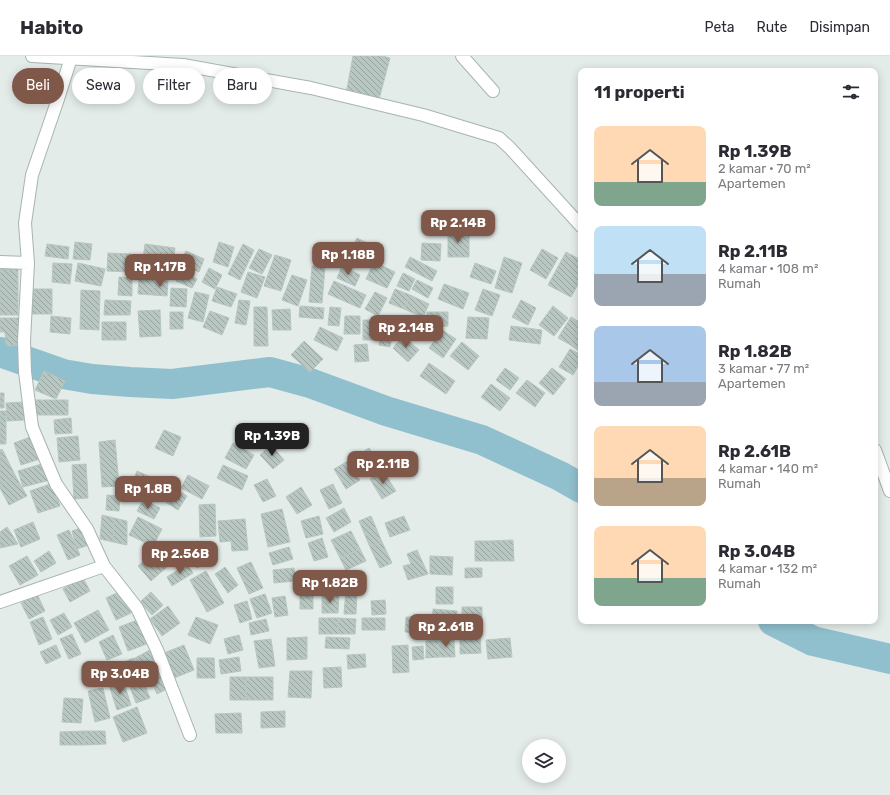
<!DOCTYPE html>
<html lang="id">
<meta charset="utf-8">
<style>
:root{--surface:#fff;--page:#f7f7f7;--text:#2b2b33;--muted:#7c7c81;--line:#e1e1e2;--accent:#80584a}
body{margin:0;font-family:Rubik,sans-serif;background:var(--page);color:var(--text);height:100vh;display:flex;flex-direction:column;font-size:15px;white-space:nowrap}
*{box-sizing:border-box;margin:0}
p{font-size:13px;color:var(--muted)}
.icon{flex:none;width:22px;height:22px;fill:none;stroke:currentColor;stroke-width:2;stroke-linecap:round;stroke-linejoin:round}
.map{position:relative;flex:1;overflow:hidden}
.panel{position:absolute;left:578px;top:12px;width:300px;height:556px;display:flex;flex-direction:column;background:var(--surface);border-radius:8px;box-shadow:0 2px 10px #0003}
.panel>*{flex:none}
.top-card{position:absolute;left:12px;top:12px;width:380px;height:36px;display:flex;gap:8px}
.fabs{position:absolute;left:522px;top:683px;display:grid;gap:8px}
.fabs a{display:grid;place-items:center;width:44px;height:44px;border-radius:50%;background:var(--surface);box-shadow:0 2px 10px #0003;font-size:20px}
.price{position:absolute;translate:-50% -34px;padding:0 9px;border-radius:8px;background:var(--accent);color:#fff;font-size:13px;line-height:26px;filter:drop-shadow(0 1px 2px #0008)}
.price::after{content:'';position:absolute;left:50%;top:24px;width:12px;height:9px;margin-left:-6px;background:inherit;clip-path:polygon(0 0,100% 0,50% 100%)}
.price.active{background:#222;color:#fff}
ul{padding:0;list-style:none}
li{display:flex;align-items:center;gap:12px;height:100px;padding:0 16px}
li span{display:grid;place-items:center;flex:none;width:112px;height:80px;border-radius:8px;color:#555}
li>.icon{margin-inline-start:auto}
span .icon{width:48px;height:48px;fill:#fffc;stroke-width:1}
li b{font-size:17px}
h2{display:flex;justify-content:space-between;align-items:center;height:48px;padding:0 16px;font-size:17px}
.tag{padding:0 14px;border-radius:18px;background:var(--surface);box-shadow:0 2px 10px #0003;font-size:14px;line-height:36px}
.tag.active{background:var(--accent);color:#fff}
header{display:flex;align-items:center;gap:24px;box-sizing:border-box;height:56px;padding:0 20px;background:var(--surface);border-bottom:1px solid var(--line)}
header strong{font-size:19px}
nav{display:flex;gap:22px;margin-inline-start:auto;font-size:14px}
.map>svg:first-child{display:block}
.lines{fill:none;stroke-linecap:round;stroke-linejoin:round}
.river{stroke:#90c0cd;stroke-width:30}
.building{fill:url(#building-back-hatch);stroke:#b7c6c0}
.minor-casing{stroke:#a7b4b0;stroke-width:14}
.minor{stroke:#fff;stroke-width:12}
</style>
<header>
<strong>Habito</strong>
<nav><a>Peta</a><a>Rute</a><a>Disimpan</a></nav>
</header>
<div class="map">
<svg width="890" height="739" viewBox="0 0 890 739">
<defs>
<pattern id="building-back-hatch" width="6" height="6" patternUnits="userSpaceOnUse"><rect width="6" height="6" fill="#b9c7c2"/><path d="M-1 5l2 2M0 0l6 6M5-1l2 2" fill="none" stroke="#96a39f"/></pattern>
</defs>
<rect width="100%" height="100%" fill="#e4ece9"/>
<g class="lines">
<!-- river -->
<path class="river" d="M 0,296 L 63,318 L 92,323 L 130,326 L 172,328 L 270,316 L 310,327 L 386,355 L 482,384 L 560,420 L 581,432
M 773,565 L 813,585 L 890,603"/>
</g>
<!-- building -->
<path class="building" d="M 353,0 L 382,0 L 390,2 L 378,47 L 346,38 Z
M 448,176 L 469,176 L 469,201 L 448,201 Z
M 357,182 L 379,193 L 372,206 L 350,195 Z
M 75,186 L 92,188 L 90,204 L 73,203 Z
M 219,186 L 234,191 L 228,211 L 213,206 Z
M 422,187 L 441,188 L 440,205 L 421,204 Z
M 47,188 L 69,191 L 68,203 L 45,200 Z
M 145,188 L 160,190 L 157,212 L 142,211 Z
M 243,188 L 254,194 L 240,224 L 228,218 Z
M 160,190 L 175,192 L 172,214 L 157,212 Z
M 259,193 L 272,199 L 262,218 L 249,212 Z
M 542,193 L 558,202 L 546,223 L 530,214 Z
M 320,194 L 335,201 L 329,211 L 315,205 Z
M 186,195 L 204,203 L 199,216 L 180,208 Z
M 566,196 L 581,204 L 581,223 L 571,241 L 548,229 Z
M 108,197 L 131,198 L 130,216 L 107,215 Z
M 275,199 L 291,204 L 281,235 L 264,230 Z
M 410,201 L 437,215 L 432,225 L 405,211 Z
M 504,201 L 522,207 L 512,237 L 495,232 Z
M 374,206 L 395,216 L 387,232 L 366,223 Z
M 53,207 L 72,208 L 70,228 L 52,226 Z
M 78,207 L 105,213 L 101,230 L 75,225 Z
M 475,207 L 496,215 L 491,228 L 470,221 Z
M 312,210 L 325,211 L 322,247 L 309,246 Z
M 342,210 L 360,219 L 355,230 L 337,222 Z
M 209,212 L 222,219 L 215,233 L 202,226 Z
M 0,213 L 18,213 L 18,259 L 0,259 Z
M 181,215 L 197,223 L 192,232 L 176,225 Z
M 248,216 L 265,221 L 257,242 L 241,236 Z
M 403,217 L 415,223 L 409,235 L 397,230 Z
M 292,219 L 307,224 L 298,250 L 282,244 Z
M 119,221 L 132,222 L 132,240 L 118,239 Z
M 139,222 L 154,223 L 153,239 L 138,238 Z
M 154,223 L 168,224 L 167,240 L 153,239 Z
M 417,224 L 433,232 L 428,242 L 412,233 Z
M 334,225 L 366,239 L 360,252 L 328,238 Z
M 444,228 L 469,237 L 463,253 L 438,243 Z
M 217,231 L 237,238 L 231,251 L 212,245 Z
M 171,232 L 187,233 L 186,251 L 170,250 Z
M 32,233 L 52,233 L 52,258 L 32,258 Z
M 395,233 L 410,239 L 404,253 L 389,247 Z
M 483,233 L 500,239 L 492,260 L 475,254 Z
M 81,234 L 100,235 L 99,274 L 80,273 Z
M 195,236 L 209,239 L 203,266 L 188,262 Z
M 375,236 L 387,242 L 378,260 L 365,253 Z
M 410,239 L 429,248 L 423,261 L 404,253 Z
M 105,244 L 131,245 L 130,259 L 104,259 Z
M 239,244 L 250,245 L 246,269 L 235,267 Z
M 521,244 L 536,252 L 528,269 L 512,261 Z
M 300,250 L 324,252 L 323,263 L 299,261 Z
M 553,250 L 568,262 L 554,280 L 539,269 Z
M 254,251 L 267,251 L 268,290 L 254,290 Z
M 330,251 L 341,252 L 339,270 L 328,269 Z
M 290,253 L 291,274 L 273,274 L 272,254 Z
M 160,254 L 161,280 L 140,281 L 138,255 Z
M 210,255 L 229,262 L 222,279 L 203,271 Z
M 170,256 L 183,256 L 183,273 L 170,273 Z
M 427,256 L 448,256 L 448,270 L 427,271 Z
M 51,260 L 71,262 L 70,278 L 50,276 Z
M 345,260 L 360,260 L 360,278 L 344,278 Z
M 468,261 L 489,262 L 487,283 L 466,282 Z
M 571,261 L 581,267 L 581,269 L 569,288 L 558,282 Z
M 0,262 L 19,262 L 21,289 L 6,290 L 5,276 L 0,276 Z
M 363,264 L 375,264 L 375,284 L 363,284 Z
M 102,266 L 113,266 L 113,284 L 102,284 Z
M 113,266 L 126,266 L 126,284 L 113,284 Z
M 382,267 L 394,269 L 390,291 L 379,289 Z
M 581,269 L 581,292 L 579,295 L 569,288 Z
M 511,270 L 542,274 L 540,288 L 509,284 Z
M 320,271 L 343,282 L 337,295 L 314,284 Z
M 442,274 L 456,283 L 443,302 L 429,292 Z
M 403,280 L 419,294 L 408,306 L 393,292 Z
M 304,285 L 323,303 L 310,316 L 291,299 Z
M 462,286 L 479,300 L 468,314 L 450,300 Z
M 367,288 L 369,305 L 355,306 L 354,289 Z
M 570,293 L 581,299 L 581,305 L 573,319 L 559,311 Z
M 429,307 L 455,325 L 446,338 L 420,320 Z
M 505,312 L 519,322 L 510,334 L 496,324 Z
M 552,312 L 566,323 L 553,339 L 539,327 Z
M 44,315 L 65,325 L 56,343 L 35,334 Z
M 527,324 L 545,337 L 535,351 L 516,337 Z
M 491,328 L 510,342 L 500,355 L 481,341 Z
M 0,337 L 4,337 L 4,352 L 0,352 Z
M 35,344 L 68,344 L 68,359 L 35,359 Z
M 24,346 L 25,364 L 7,365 L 6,347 Z
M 0,355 L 6,355 L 6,388 L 0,388 Z
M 71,362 L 72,377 L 55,378 L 54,364 Z
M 164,374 L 181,381 L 173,400 L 155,392 Z
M 33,380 L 40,403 L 21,409 L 14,387 Z
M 78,380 L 80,404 L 59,406 L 57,382 Z
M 115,384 L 119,430 L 102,431 L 99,386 Z
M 233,387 L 254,399 L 246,413 L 225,402 Z
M 271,389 L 284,404 L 273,413 L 260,399 Z
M 369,392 L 380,409 L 369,416 L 358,399 Z
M 2,393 L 16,421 L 0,429 L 0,394 Z
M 348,405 L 360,424 L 346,433 L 334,413 Z
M 45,407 L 50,424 L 23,431 L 18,415 Z
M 86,408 L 88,442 L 74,443 L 72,409 Z
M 223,409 L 248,420 L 242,434 L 217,422 Z
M 137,415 L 159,425 L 152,440 L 131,430 Z
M 383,415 L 396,435 L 382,443 L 370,423 Z
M 188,419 L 209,430 L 202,443 L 181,432 Z
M 16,421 L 27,440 L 9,449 L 0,432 L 0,429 Z
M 267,423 L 276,440 L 263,446 L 254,429 Z
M 165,426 L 187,440 L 178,454 L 156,440 Z
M 53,427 L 60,450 L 38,457 L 30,435 Z
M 333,428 L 342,447 L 329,453 L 320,434 Z
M 301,431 L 312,449 L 297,458 L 286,441 Z
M 107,439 L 120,440 L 119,455 L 106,454 Z
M 143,444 L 160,452 L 154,463 L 137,455 Z
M 215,448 L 216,480 L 200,481 L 199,449 Z
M 344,452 L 351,466 L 334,476 L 326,462 Z
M 282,453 L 290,486 L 268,491 L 261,458 Z
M 102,459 L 114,462 L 113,486 L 100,483 Z
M 319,460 L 323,478 L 306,482 L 301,465 Z
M 371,460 L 382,486 L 370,491 L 359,465 Z
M 404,460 L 410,474 L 390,481 L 385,467 Z
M 138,461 L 162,473 L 153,490 L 129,479 Z
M 114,462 L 127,465 L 127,489 L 113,486 Z
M 245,463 L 248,494 L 232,495 L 231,485 L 220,486 L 218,465 Z
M 33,466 L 40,483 L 21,491 L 14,474 Z
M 7,471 L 18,488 L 0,492 L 0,476 Z
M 83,471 L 89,489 L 77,493 L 72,475 Z
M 69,474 L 80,499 L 68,504 L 57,479 Z
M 351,475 L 360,493 L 340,502 L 331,484 Z
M 322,482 L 328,501 L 314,505 L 308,487 Z
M 513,484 L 514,505 L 491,505 L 490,485 Z
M 198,485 L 210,505 L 197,512 L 186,492 Z
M 475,485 L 490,485 L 491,505 L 475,505 Z
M 382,486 L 392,507 L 380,512 L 370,491 Z
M 163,488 L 176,503 L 151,525 L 138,510 Z
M 289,491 L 293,503 L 273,509 L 269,497 Z
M 360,493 L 366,505 L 346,514 L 340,502 Z
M 417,494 L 428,518 L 408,524 L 403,510 L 411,508 L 407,498 Z
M 49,495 L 56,507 L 41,516 L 34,505 Z
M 27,500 L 38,519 L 20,529 L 9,510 Z
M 430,500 L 453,501 L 452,519 L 430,518 Z
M 251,506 L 263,532 L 249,538 L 237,512 Z
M 187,508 L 193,517 L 172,530 L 167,521 Z
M 225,511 L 238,529 L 228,537 L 215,518 Z
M 294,512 L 295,525 L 274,527 L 273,514 Z
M 465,512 L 482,512 L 482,521 L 465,522 Z
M 206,515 L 224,547 L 207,556 L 190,524 Z
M 83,522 L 90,535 L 70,546 L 63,533 Z
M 436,531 L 453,531 L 453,548 L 436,548 Z
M 346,534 L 357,535 L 356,558 L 344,558 Z
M 121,535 L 131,557 L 116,564 L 106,542 Z
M 151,536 L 163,549 L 152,559 L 140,546 Z
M 313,537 L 313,553 L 300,553 L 300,538 Z
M 37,538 L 45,555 L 29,563 L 21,547 Z
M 265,538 L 272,557 L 257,562 L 250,543 Z
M 322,539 L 339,539 L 338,557 L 322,557 Z
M 285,540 L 288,559 L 275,561 L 272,542 Z
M 385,544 L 386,558 L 372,559 L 371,545 Z
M 247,545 L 252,563 L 240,567 L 234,549 Z
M 168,550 L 180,567 L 162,580 L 150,563 Z
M 462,551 L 482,551 L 482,567 L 462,566 Z
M 433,553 L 457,555 L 456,572 L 432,571 Z
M 98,554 L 109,574 L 85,587 L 74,567 Z
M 64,557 L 72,571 L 58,579 L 50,564 Z
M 43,561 L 52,583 L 39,589 L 30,566 Z
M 196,561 L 218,569 L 210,588 L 188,579 Z
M 406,561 L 425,561 L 425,577 L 405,576 Z
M 319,562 L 338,562 L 338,578 L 319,578 Z
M 338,562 L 356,563 L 355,578 L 338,578 Z
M 362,562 L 385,562 L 385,574 L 362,574 Z
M 140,563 L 149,587 L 128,595 L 119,571 Z
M 266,563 L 269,575 L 251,579 L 249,567 Z
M 72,578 L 81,598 L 69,603 L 60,583 Z
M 113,579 L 122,598 L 107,604 L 99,586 Z
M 239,579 L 243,594 L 228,598 L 224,583 Z
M 480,579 L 481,597 L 460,598 L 460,580 Z
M 307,581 L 307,603 L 287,604 L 287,582 Z
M 326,581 L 350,582 L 349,593 L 325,592 Z
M 510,582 L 512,601 L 488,603 L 486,584 Z
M 271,583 L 275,610 L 259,612 L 254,585 Z
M 438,584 L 439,601 L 426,602 L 426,585 Z
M 438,584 L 454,584 L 455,601 L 439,601 Z
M 56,589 L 61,601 L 46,608 L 40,596 Z
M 184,589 L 194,614 L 174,622 L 164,597 Z
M 408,589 L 409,616 L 393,617 L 392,590 Z
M 423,590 L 424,603 L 413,604 L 412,591 Z
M 150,594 L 156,605 L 141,613 L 135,602 Z
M 365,598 L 366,611 L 348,613 L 347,599 Z
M 239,601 L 241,615 L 221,618 L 219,604 Z
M 134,602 L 150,642 L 136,647 L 121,607 Z
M 197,602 L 214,602 L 215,622 L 197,622 Z
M 113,607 L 119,620 L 107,625 L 102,612 Z
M 159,610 L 169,632 L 157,638 L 147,615 Z
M 341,611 L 342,631 L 324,632 L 323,612 Z
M 290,615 L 312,615 L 311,642 L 288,641 Z
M 230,621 L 246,621 L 246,644 L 230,644 Z
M 246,621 L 273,621 L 273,644 L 246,644 Z
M 123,624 L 131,649 L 117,654 L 109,629 Z
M 103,632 L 110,662 L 95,666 L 88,635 Z
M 64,642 L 83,643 L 81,667 L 62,666 Z
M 137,651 L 147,677 L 123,686 L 113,661 Z
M 285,655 L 285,671 L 261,672 L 261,656 Z
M 241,657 L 242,677 L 216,677 L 215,658 Z
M 85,675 L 105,675 L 106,688 L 85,689 Z
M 85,675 L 85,689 L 60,689 L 60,676 Z"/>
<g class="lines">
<!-- minor casing -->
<g class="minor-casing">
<path id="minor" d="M 32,0 L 183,9 L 311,32 L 423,59 L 499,82 L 510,92 L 581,170
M 462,0 L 493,35
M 0,206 L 28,207 L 25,167 L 32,119 L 58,43 L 71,2
M 28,207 L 24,285 L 25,316 L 32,371 L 56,428 L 87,473 L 104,510 L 137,552 L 157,594 L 190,679
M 875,394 L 890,435
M 0,546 L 104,510"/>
</g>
<!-- minor -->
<use href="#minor" class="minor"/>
</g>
</svg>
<div class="fabs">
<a><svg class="icon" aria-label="layers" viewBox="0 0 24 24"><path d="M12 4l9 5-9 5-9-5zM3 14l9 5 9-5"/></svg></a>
</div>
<b class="price" style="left:458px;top:188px">Rp 2.14B</b>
<b class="price" style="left:348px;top:220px">Rp 1.18B</b>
<b class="price" style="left:160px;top:232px">Rp 1.17B</b>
<b class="price" style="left:406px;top:293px">Rp 2.14B</b>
<b class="price active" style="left:272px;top:401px">Rp 1.39B</b>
<b class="price" style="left:383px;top:429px">Rp 2.11B</b>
<b class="price" style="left:148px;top:454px">Rp 1.8B</b>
<b class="price" style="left:180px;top:519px">Rp 2.56B</b>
<b class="price" style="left:330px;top:548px">Rp 1.82B</b>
<b class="price" style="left:446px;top:592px">Rp 2.61B</b>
<b class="price" style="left:120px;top:639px">Rp 3.04B</b>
<div class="top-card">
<a class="tag active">Beli</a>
<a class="tag">Sewa</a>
<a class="tag">Filter</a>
<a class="tag">Baru</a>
</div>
<section class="panel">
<h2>11 properti<svg class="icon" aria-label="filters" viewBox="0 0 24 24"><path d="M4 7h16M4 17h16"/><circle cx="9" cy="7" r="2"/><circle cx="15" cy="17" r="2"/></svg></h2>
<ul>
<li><span style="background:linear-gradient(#ffd9b3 70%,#7fa58c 0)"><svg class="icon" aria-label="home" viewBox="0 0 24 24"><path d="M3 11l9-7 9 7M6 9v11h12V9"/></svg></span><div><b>Rp 1.39B</b><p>2 kamar · 70 m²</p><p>Apartemen</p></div></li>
<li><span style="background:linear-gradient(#bfe0f5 60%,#9aa5b1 0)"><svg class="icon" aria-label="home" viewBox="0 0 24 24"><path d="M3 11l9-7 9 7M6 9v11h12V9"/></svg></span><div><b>Rp 2.11B</b><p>4 kamar · 108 m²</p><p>Rumah</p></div></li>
<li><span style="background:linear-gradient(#a9c7e8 70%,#9aa5b1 0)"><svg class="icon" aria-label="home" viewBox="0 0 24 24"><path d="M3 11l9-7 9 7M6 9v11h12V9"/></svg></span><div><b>Rp 1.82B</b><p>3 kamar · 77 m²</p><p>Apartemen</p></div></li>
<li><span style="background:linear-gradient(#ffd9b3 65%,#b9a48a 0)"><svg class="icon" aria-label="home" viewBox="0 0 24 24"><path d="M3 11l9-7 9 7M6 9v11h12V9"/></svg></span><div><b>Rp 2.61B</b><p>4 kamar · 140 m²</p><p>Rumah</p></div></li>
<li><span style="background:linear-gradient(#ffd9b3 65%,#7fa58c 0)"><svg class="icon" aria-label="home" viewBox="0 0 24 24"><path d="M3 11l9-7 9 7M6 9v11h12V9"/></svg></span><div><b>Rp 3.04B</b><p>4 kamar · 132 m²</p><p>Rumah</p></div></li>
</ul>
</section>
</div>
